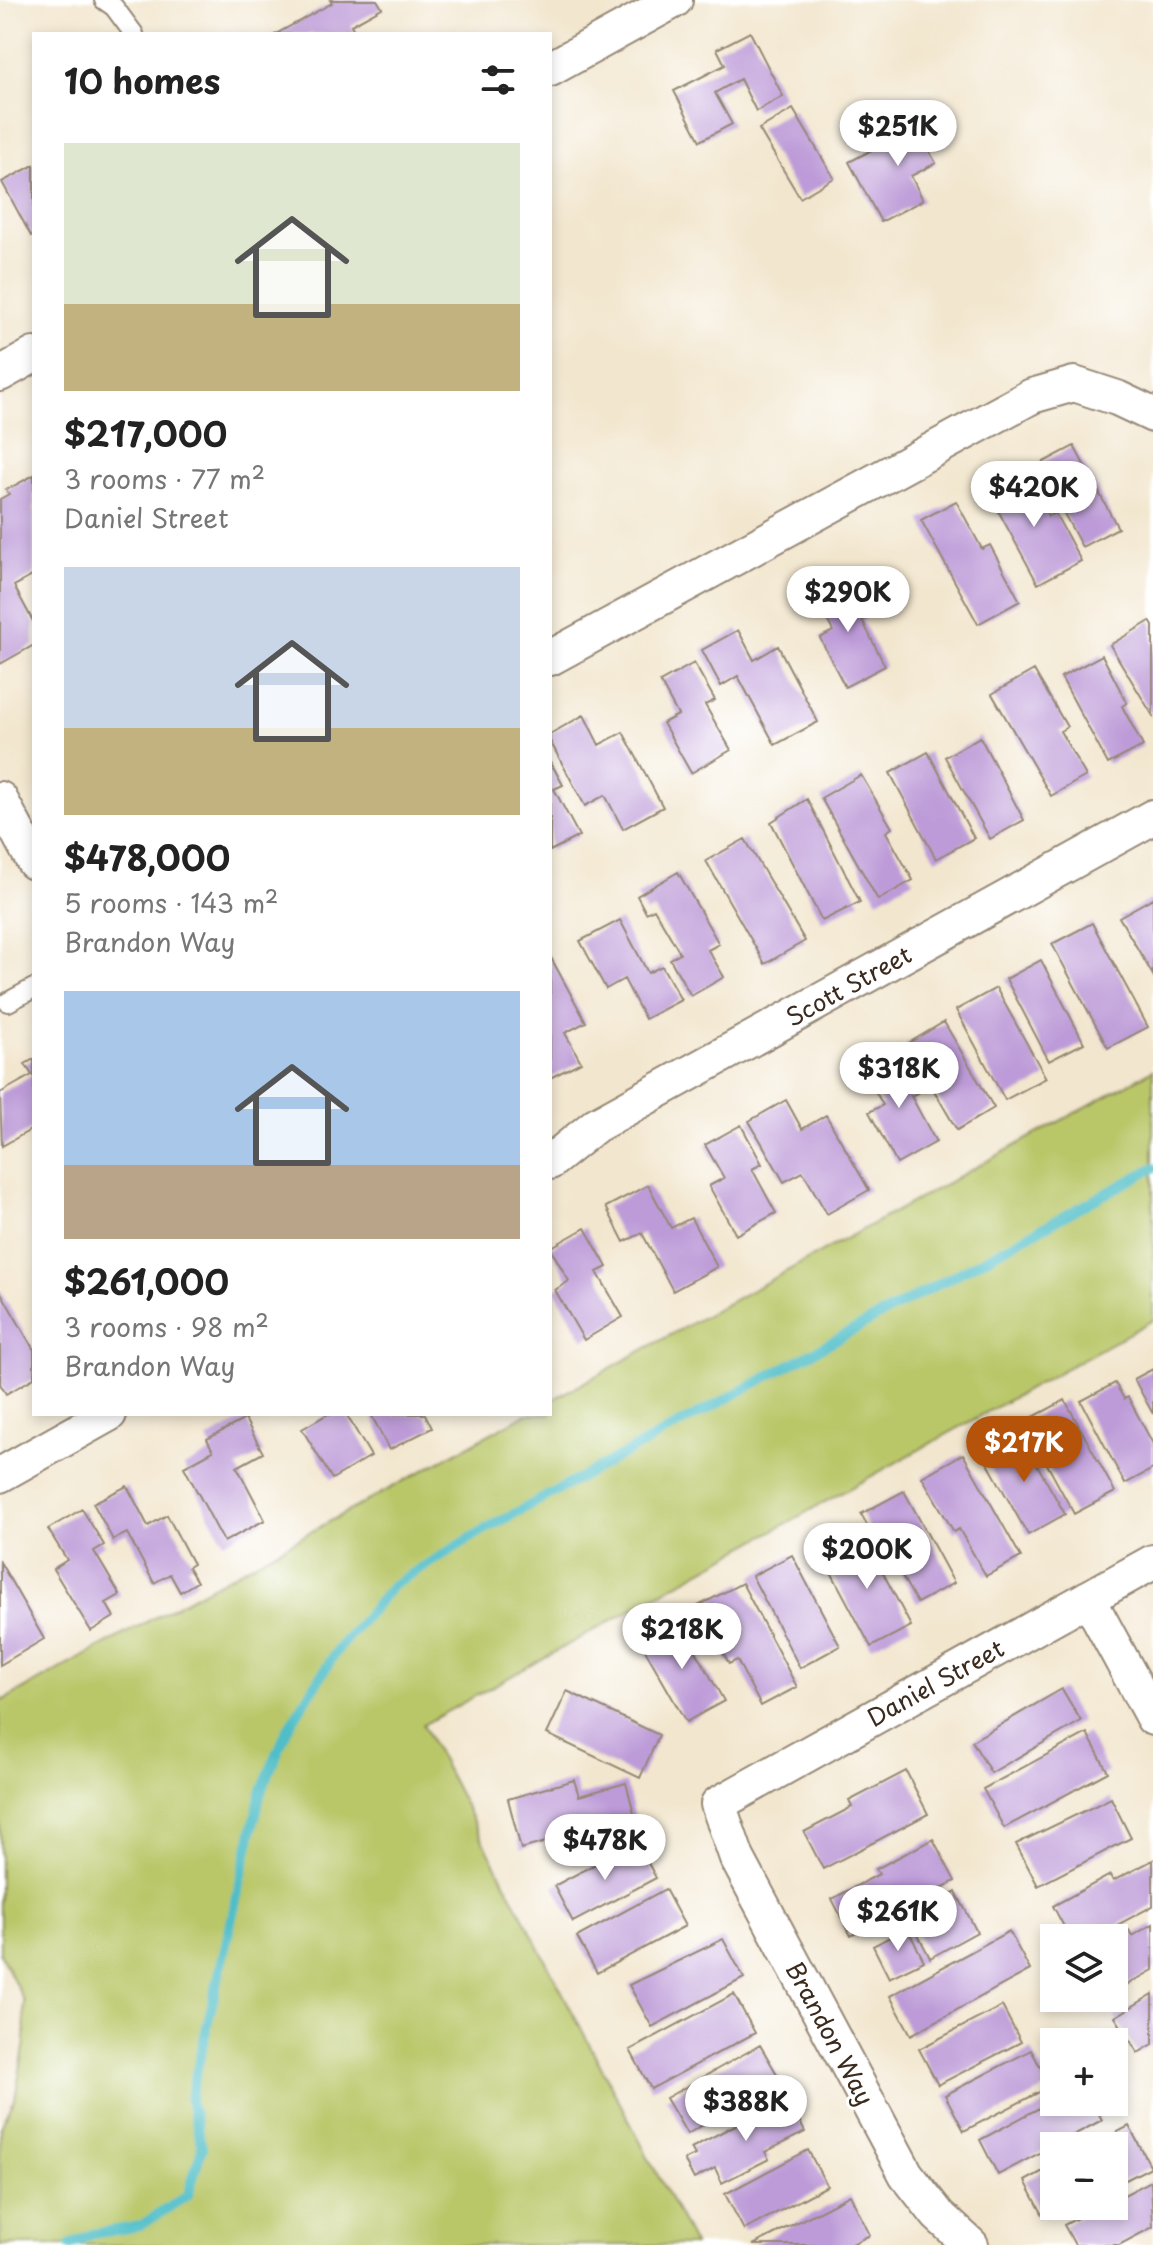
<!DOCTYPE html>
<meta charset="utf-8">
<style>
:root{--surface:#fff;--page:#f2f2f2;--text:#222;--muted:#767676;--accent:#b45309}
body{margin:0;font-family:"Playpen Sans",sans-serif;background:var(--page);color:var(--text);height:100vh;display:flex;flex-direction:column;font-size:30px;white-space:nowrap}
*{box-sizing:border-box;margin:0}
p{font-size:26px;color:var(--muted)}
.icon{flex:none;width:44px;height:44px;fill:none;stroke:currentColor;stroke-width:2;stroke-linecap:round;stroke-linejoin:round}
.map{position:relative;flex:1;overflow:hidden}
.drawer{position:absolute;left:32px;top:32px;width:520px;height:1384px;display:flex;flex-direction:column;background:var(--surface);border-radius:0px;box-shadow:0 4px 12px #0003}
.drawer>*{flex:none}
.tools{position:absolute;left:1040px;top:1924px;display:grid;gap:16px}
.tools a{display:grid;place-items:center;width:88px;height:88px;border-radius:0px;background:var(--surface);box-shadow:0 4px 12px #0003;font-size:40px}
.price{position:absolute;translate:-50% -68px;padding:0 18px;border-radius:28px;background:#fff;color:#222;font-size:26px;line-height:52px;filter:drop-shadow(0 2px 4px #0008)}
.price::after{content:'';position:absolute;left:50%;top:48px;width:24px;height:18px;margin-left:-12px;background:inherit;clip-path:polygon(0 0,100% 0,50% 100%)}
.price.on{background:var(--accent);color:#fff}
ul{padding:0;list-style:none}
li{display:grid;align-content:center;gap:16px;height:424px;padding:0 32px}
li span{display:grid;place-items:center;height:248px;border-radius:0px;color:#555}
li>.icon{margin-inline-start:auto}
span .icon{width:144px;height:144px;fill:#fffc;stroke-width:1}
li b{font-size:34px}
h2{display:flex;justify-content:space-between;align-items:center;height:96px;padding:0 32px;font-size:34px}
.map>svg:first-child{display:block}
.green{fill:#bac769;stroke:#7a7844;stroke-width:2}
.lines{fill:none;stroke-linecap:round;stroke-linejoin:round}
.stream{stroke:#50bec8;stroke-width:10}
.building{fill:#bd9bd8}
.lane-casing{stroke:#968876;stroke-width:22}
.street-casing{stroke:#968876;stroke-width:38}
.lane{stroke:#fff;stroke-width:18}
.street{stroke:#fff;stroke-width:34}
.labels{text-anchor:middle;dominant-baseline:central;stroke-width:6;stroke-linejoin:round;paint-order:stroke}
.street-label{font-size:24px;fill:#3b2a1e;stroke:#fff}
</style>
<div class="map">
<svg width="1153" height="2245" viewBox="0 0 1153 2245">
<rect width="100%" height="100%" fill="#fff"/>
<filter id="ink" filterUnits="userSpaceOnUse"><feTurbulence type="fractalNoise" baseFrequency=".0125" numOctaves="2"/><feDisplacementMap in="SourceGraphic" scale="16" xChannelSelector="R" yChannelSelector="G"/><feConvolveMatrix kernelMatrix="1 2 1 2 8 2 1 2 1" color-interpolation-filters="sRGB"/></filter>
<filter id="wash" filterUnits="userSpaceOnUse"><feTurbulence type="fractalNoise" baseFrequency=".006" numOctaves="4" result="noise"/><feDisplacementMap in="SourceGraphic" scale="32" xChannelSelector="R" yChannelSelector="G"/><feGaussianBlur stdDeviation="1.8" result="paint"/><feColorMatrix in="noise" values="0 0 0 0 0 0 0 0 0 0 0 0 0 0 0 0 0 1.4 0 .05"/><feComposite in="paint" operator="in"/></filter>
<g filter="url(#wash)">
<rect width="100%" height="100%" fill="#f2e6ce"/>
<!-- green -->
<path class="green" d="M 1153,1070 L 1153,1320 L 423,1725 L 694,2245 L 0,2245 L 0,2129 L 15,2099 L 25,2042 L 24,2001 L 0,1953 L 0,1702 L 526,1414 L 550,1414 L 550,1401 Z"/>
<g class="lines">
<!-- stream -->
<path class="stream" d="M 70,2245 L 92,2234 L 140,2226 L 188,2195 L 202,2148 L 190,2100 L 261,1792 L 287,1730 L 338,1649 L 393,1585 L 484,1530 L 1153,1168"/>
</g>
<g id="blocks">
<!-- building -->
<path class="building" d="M 330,0 L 377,0 L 382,8 L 351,25 L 356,34 L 276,34 L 332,3 Z
M 750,32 L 783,96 L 756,111 L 740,79 L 715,93 L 732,124 L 700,141 L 674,91 L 725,65 L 717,49 Z
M 793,109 L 834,178 L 800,198 L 759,129 Z
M 940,114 L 950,131 L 925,144 L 936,163 L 911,176 L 923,200 L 881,222 L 849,162 Z
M 34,165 L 34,234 L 31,236 L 2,182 Z
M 1074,446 L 1118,528 L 1082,547 L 1038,465 Z
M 1025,473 L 1048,516 L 1055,513 L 1081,561 L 1038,584 L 988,492 Z
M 34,475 L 34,575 L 14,586 L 34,623 L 34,645 L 0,664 L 0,499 L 9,494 L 6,490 Z
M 956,501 L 982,549 L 990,545 L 1020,601 L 978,624 L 921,520 Z
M 850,579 L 869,616 L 862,620 L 885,666 L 845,687 L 820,638 L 833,631 L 815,597 Z
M 1150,621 L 1153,626 L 1153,716 L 1110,645 Z
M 738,630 L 754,660 L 778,646 L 818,722 L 775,745 L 738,676 L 721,686 L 702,650 Z
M 1102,655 L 1127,703 L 1122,706 L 1143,746 L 1108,764 L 1061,677 Z
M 694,663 L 715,700 L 705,705 L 731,750 L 691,773 L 663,723 L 678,715 L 660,682 Z
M 1034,670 L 1067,727 L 1060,731 L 1086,776 L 1051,796 L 992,694 Z
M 584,715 L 599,745 L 623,732 L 663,807 L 623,829 L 605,795 L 585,806 L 550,741 L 550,734 Z
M 980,737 L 1024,820 L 990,839 L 945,757 Z
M 928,752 L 974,838 L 936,859 L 890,773 Z
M 550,761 L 563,785 L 554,789 L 579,836 L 550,851 Z
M 861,775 L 892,828 L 886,832 L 913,880 L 878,900 L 821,798 Z
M 807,799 L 860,902 L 822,921 L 771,822 Z
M 745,839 L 805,941 L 765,964 L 706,861 Z
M 678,872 L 719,944 L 708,950 L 724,977 L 691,996 L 670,959 L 680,953 L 654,909 L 646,913 L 637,896 Z
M 1153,898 L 1153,975 L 1119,917 Z
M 620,920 L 648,973 L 662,966 L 681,1000 L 645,1019 L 624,979 L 606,989 L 580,941 Z
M 1092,923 L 1148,1027 L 1108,1048 L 1052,944 Z
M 550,956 L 586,1022 L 565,1033 L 581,1062 L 550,1078 Z
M 1041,960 L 1084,1043 L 1049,1061 L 1006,979 Z
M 996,988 L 1046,1078 L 1005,1100 L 956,1010 Z
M 944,1022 L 994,1108 L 957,1130 L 907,1044 Z
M 901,1054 L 921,1091 L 911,1096 L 936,1142 L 897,1164 L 869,1112 L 883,1105 L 865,1073 Z
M 34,1059 L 34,1128 L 2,1146 L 0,1093 L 32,1075 L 25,1064 Z
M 786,1100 L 802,1129 L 826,1115 L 869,1190 L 827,1214 L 803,1172 L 784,1182 L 749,1121 Z
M 741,1125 L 762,1164 L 752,1169 L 776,1213 L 736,1235 L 709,1186 L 724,1178 L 705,1145 Z
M 648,1185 L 671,1228 L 691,1218 L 717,1267 L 673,1291 L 642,1233 L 624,1242 L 606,1207 Z
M 585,1228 L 607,1267 L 597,1272 L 623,1317 L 584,1340 L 555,1290 L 569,1281 L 550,1248 Z
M 0,1291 L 34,1350 L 34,1378 L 6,1394 L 0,1384 Z
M 1153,1369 L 1153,1414 L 1134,1379 Z
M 1115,1383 L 1124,1399 L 1128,1397 L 1153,1444 L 1153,1469 L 1125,1484 L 1081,1401 Z
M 1065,1400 L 1115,1492 L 1074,1514 L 1024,1422 Z
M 328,1414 L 346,1414 L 371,1456 L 332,1479 L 302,1429 Z
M 371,1414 L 425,1414 L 432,1428 L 389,1450 Z
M 245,1419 L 263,1453 L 237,1467 L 265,1520 L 224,1542 L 184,1467 L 213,1451 L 207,1439 Z
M 1019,1433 L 1065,1514 L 1028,1535 L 982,1453 Z
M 963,1454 L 1021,1557 L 986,1576 L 959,1529 L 954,1532 L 922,1477 Z
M 127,1486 L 148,1526 L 167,1515 L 193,1564 L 188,1567 L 197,1582 L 180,1592 L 170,1574 L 154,1583 L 127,1533 L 113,1540 L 93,1503 Z
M 904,1491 L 954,1583 L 917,1603 L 893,1560 L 888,1563 L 861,1514 Z
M 82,1509 L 104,1545 L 94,1551 L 120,1595 L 106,1603 L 114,1617 L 91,1631 L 53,1569 L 67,1560 L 48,1529 Z
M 863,1535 L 911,1626 L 871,1647 L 823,1557 Z
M 792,1555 L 840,1646 L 800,1668 L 752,1576 Z
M 0,1562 L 44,1639 L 0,1665 Z
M 742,1583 L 797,1687 L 761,1706 L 737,1660 L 729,1664 L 698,1606 Z
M 678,1619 L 724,1701 L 686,1722 L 640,1641 Z
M 1062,1689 L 1081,1721 L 991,1773 L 972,1741 Z
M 567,1691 L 659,1735 L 640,1778 L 547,1734 Z
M 1087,1733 L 1108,1772 L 1004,1828 L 983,1789 Z
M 906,1771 L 928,1814 L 823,1869 L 804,1832 L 852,1807 L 849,1801 Z
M 574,1780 L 579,1796 L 626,1783 L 635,1817 L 521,1849 L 508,1799 Z
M 1111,1798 L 1131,1838 L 1038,1886 L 1016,1844 Z
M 933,1839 L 955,1881 L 851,1936 L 832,1899 L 879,1874 L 876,1869 Z
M 637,1842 L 656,1878 L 573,1922 L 554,1886 Z
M 1153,1860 L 1153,1906 L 1093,1938 L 1070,1938 L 1053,1906 L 1110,1875 L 1113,1881 Z
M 665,1889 L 685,1926 L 597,1973 L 577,1937 Z
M 956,1892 L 977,1932 L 930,1958 L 909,1918 Z
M 1153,1924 L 1153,1970 L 1114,1992 L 1114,1938 L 1129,1930 L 1132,1936 Z
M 907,1928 L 924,1961 L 889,1978 L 873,1946 Z
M 1009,1931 L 1030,1970 L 911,2035 L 890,1996 Z
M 723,1939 L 744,1978 L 652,2027 L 629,1985 Z
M 734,1994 L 755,2033 L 651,2089 L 630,2050 Z
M 1153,1994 L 1153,2044 L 1138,2053 L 1115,2017 Z
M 1002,2006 L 1021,2042 L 938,2085 L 919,2049 Z
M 760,2045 L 781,2081 L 687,2134 L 666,2098 Z
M 1031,2050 L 1051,2086 L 964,2131 L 945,2095 Z
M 788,2098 L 805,2132 L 765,2152 L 769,2159 L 722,2183 L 715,2168 L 694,2179 L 684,2160 L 695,2155 L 691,2148 Z
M 1054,2100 L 1093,2102 L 1102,2120 L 998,2175 L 980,2140 Z
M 1129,2126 L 1151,2167 L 1114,2186 L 1114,2146 L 1091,2146 Z
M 808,2150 L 827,2186 L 744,2230 L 725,2194 Z
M 1054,2165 L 1054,2206 L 1064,2206 L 1044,2217 L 1025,2181 Z
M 1151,2181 L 1153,2227 L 1119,2245 L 1075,2245 L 1064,2225 L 1100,2206 L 1114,2206 L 1114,2200 Z
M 850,2195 L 870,2235 L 850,2245 L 753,2245 Z"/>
</g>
</g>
<g filter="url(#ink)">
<use href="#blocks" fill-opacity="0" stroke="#968876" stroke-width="2"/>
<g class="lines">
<!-- lane casing -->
<g class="lane-casing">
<path id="lane" d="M 104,0 L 114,7 L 134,34
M 8,1002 L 34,988"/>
</g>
<!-- street casing -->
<g class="street-casing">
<path id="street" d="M 550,69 L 675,0
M 0,374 L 34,355
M 550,658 L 1032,396 L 1074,384 L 1117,398 L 1153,415
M 0,799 L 34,862
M 550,1162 L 596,1125 L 1153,817
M 0,1475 L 109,1414
M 1088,1598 L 1153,1718
M 971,2245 L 938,2215 L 906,2174 L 737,1858 L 718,1804 L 1153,1562"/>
</g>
<!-- lane -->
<use href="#lane" class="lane"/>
<!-- street -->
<use href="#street" class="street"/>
</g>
</g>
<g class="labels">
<!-- street labels -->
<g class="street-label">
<text transform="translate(848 985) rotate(-29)">Scott Street</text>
<text transform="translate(935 1682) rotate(-29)">Daniel Street</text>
<text transform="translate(831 2033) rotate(62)">Brandon Way</text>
</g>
</g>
</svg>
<div class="tools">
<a><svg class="icon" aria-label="layers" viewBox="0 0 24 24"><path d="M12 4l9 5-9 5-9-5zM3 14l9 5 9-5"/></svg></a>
<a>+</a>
<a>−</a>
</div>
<b class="price" style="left:898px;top:168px">$251K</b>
<b class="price" style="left:1034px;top:529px">$420K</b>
<b class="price" style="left:848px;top:634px">$290K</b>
<b class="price" style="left:899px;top:1110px">$318K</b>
<b class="price on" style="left:1024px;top:1484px">$217K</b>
<b class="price" style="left:867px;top:1591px">$200K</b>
<b class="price" style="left:682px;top:1671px">$218K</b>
<b class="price" style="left:605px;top:1882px">$478K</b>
<b class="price" style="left:898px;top:1953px">$261K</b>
<b class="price" style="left:746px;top:2143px">$388K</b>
<section class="drawer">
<h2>10 homes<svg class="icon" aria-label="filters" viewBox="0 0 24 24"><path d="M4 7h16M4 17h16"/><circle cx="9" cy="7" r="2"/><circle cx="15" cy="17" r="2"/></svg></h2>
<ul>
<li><span style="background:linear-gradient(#dfe7d0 65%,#c2b280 0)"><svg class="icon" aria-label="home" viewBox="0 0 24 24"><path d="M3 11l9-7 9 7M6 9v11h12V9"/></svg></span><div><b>$217,000</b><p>3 rooms · 77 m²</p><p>Daniel Street</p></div></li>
<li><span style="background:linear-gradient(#c9d6e8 65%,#c2b280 0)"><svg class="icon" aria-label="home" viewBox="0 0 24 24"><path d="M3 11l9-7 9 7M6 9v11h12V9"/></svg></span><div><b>$478,000</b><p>5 rooms · 143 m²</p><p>Brandon Way</p></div></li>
<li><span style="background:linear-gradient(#a9c7e8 70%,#b9a48a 0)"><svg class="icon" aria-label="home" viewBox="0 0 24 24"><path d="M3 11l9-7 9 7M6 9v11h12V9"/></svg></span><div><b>$261,000</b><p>3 rooms · 98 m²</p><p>Brandon Way</p></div></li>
</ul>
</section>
</div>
